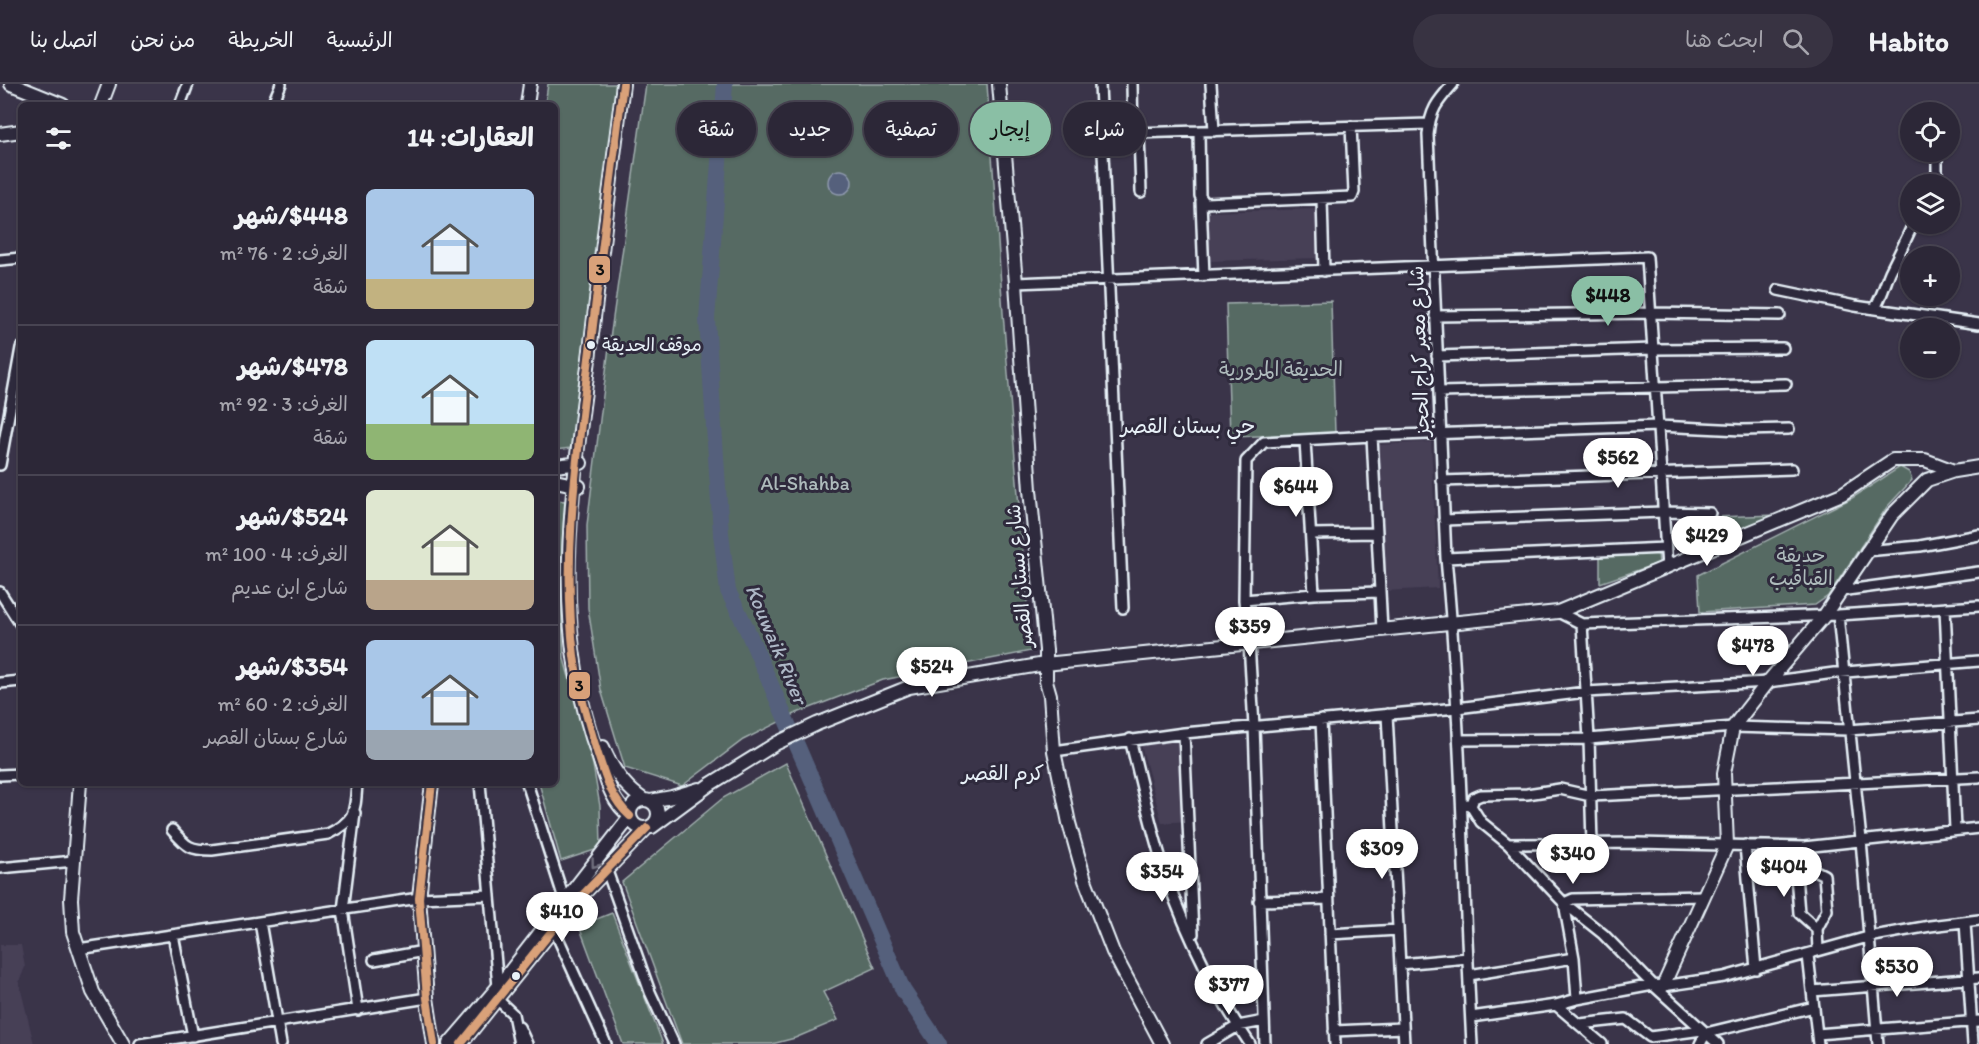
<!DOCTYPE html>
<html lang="ar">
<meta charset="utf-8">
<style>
:root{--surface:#2c2737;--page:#383342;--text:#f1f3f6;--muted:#a6a5ad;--line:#484452;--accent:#8abfa5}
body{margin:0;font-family:Itim,"Playpen Sans Arabic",sans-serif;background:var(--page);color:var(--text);direction:rtl;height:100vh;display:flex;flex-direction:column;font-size:22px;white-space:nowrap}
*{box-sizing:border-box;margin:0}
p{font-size:20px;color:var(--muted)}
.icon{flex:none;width:33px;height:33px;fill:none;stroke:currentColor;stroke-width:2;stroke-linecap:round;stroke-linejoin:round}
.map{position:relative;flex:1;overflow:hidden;direction:ltr}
.sheet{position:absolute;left:18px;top:18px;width:540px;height:684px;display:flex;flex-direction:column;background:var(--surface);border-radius:9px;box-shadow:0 2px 4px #0004,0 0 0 2px var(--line);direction:rtl}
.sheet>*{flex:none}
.banner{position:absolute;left:576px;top:18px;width:570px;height:54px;direction:rtl;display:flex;gap:12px}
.controls{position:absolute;left:1900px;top:18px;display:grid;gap:12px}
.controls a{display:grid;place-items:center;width:60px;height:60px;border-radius:50%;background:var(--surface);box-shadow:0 2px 4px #0004,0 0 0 2px var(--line);font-size:30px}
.price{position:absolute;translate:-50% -51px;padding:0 14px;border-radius:21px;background:#fff;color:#222;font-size:20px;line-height:39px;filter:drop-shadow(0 2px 3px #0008)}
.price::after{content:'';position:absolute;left:50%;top:36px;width:18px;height:14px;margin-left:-9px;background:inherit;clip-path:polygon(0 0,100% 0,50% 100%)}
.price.current{background:var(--accent);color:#111}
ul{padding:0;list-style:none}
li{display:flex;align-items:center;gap:18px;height:150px;padding:0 24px}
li+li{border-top:2px solid var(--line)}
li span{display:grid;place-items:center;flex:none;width:168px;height:120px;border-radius:9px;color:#555}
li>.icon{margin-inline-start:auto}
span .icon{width:72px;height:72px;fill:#fffc;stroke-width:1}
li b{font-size:26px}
h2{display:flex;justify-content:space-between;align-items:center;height:72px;padding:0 24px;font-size:26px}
.pill{padding:0 21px;border-radius:27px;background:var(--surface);box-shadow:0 2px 4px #0004,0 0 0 2px var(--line);font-size:21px;line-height:54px}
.pill.current{background:var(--accent);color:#111}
header{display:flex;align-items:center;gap:36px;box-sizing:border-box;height:84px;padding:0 30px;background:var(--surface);border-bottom:2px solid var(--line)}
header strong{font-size:28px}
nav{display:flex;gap:33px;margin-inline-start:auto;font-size:21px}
.search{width:420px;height:54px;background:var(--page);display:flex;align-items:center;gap:15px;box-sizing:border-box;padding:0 21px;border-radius:33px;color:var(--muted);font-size:22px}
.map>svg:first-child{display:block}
.built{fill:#473f57}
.green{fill:#576a63;stroke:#a0aeae;stroke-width:1.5}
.water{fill:#54607c;stroke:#8f9aae;stroke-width:1.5}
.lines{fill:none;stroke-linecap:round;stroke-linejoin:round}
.river{stroke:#54607c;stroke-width:16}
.street-casing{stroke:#e8f1f8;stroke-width:14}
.secondary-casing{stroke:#e8f1f8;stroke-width:16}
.street{stroke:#2f2a3d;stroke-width:9}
.secondary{stroke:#2f2a3d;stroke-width:12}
.bus-1-casing{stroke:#2f2a3d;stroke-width:12}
.bus-1{stroke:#d9a179;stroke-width:8}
.oneway{stroke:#70707e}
.bus-dot{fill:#e8f1f8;stroke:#2f2a3d;stroke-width:2}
.labels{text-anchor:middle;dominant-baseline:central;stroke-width:6;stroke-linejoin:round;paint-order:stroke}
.bus-label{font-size:18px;fill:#e8f1f8;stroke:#2f2a3d;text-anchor:start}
.street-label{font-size:20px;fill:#e8f1f8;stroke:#2f2a3d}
.park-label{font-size:20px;fill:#aebbbc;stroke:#2f2a3d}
.neighbourhood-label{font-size:21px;fill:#e8f1f8;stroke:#2f2a3d}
.water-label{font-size:21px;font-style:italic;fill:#adb7c6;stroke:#2f2a3d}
.line-badge{stroke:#2f2a3d;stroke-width:2}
.pale-badge-label{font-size:16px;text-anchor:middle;font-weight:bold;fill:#111}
</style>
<header>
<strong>Habito</strong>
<div class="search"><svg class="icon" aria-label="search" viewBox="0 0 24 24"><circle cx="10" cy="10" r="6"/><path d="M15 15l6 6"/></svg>ابحث هنا</div>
<nav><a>الرئيسية</a><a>الخريطة</a><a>من نحن</a><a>اتصل بنا</a></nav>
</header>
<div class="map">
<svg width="1979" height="960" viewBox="0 0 1979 960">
<rect width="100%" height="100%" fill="#3a3449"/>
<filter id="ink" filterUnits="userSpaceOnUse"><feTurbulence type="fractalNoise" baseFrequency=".0167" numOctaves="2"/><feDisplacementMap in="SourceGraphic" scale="12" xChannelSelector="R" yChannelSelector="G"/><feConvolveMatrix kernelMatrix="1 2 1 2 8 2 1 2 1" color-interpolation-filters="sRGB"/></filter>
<g filter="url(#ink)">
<!-- built -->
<path class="built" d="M 1318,125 L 1319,174 L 1208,177 L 1207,128 Z
M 1431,358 L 1438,504 L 1385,507 L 1378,361 Z
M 1181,652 L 1186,737 L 1162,739 L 1140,657 Z
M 0,861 L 21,861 L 25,883 L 19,898 L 34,960 L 0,960 Z"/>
<!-- green -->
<path class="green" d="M 548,0 L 616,0 L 571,364 L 555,366 L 555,21 L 545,21 Z
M 646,0 L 987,0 L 1003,229 L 1031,567 L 883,596 L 797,629 L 743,656 L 682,702 L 625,684 L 601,606 L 588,524 L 587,441 L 610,255 Z
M 1331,217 L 1335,349 L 1230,353 L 1226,220 Z
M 1900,383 L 1909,388 L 1912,396 L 1887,423 L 1828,512 L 1815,521 L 1700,528 L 1698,491 L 1852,414 Z
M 555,416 L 565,417 L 560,494 L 564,575 L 593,681 L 600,722 L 601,764 L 561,777 L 539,699 L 555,699 Z
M 1779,431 L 1685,469 L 1684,449 L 1707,450 L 1714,444 L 1713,433 Z
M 1658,469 L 1659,479 L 1600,499 L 1600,472 Z
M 786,679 L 875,884 L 823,908 L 838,936 L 795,954 L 772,960 L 682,960 L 622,798 L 723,714 Z
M 612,829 L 663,960 L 623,960 L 579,842 Z"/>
<!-- water -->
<path class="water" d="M828 98a12 12 0 1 1 24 0a12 12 0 1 1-24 0Z"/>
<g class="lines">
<!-- river -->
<path class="river" d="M 725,0 L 707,235 L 721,449 L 728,507 L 745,541 L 903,906 L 939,960"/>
<!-- street casing -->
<g class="street-casing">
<path id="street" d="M 1100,0 L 1123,524
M 1132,0 L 1133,49
M 1211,0 L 1214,47
M 1453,0 C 1437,18 1430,26 1428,51 L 1446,474 C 1461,635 1463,798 1472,960
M 180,21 L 188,0
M 272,21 L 281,0
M 1199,47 L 1200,112 L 1205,119 L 1352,113 L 1354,108 L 1351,42
M 1139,49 L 1141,108
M 1103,50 L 1429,40
M 1933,100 L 1937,88 L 1937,68
M 1322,115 L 1324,187
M 1201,117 L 1204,192
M 0,176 L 21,174
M 1016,199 L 1647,173 L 1667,484
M 1778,206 L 1855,222 L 1979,240
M 1875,224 C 1882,212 1885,200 1890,188 C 1898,172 1906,156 1913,140
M 1435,232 L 1651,229 L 1780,231
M 1437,272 L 1653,265 L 1783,264
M 1439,308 L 1786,300
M 1372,352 L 1382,546
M 1305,356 L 1314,510
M 0,381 L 21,264
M 1442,397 L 1792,385
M 1444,436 L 1663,428 L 1710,429
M 1311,450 L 1377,449
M 1866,467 L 1920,462 L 1979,451
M 1446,474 L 1665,464
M 1840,507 L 1979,488
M 0,508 L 21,541
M 1244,516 L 1314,510 L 1380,508
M 1945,524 L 1955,745
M 1558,528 L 1582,540 L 1838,531 L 1979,522
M 1838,531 L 1861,756 L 1878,960
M 1582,540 L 1589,655 L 1592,760
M 0,599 L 21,597
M 1387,630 L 1404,960
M 1321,636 L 1335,960
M 1184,649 L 1193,850
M 1130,655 C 1142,702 1152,751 1168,797 C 1186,850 1218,913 1250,960
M 1459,656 L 1589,655 L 1733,643 L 1849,646 L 1979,636
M 1054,667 L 1184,649 L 1457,624 L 1586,608 L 1768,598 L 1834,589 L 1979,577
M 0,691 L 21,690
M 480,699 L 498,903
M 527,699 L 565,818
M 1467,720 L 1471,722 L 1481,738 L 1508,760 L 1564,819 L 1603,850 L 1653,901 L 1718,960
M 1471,722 L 1474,714 L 1481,711 L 1527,710 L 1560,705 L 1591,712 L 1979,693
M 355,729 L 343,826 L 358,926
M 172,746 C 187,763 189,766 212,766 L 328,750 C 356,736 355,728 357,699
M 1508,760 L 1638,759 L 1804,763 L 1979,744
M 1745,761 L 1756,885
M 1804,763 L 1808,783 L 1824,791 L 1827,826 L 1817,845 L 1818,866
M 1808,783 L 1796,791 L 1799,829 L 1817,845
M 0,784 L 74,777
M 607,787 L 650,908 L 674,960
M 1259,817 L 1328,815
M 260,838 L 281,960
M 1965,838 L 1973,960
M 554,845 L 606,960
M 1330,850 L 1398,846
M 173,851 L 193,952
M 78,865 L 419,814 L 490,811
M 1808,871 L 1818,960
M 374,876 L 424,867
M 1400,880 L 1468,874
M 1469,891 L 1574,874
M 1812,907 L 1979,894
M 1577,915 L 1574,874 L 1564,819 L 1573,815 L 1703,812
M 498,916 L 513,930 L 519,960
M 1556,921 L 1602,960
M 1471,933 L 1556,921 L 1577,915 L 1653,901 L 1663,902 L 1724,893 L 1868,853 L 1930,842 L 1979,836
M 1580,940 L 1626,935 L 1650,953 L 1702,946
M 519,943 L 527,960
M 1334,947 L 1403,944
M 1817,950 L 1979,937
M 140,960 L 427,914
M 1207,960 L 1238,942 L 1264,937
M 1265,960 L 1254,642 L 1249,559 L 1244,516 L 1246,377 L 1264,358 L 1372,352 L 1658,342 L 1742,346 L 1789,345
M 1700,960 L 1706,949 L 1814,923"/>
</g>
<!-- secondary casing -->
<g class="secondary-casing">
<path id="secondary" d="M 11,0 L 63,21
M 623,0 C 611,92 600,183 589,275 C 572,413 549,539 599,674 C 606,695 611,718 630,732
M 999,0 L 1016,199 L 1030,406 L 1046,566 L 1046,597 L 1050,611 L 1054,667 L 1069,739 L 1085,796 L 1113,868 L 1162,960
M 101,21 L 109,0
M 527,21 L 530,0
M 0,50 L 21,47
M 555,382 L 581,379
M 555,397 L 579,402
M 603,663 C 612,685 624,703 644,716
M 80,699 L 71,815 L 73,848 L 93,908 L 123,960
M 432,699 L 419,814 L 427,914 L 434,960
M630 730a14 14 0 1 1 28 0a14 14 0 1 1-28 0Z
M 650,717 L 672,713 L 699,705
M 652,743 L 709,701 L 777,659 L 817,640 L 909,603 L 1045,580 L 1558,528 L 1842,410 L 1893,376 L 1925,376 L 1954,387
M 1663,902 L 1727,761 L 1724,689 L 1733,643 L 1768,598 L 1824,532 L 1892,431 L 1927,396 L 1954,387 L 1979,383
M 449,960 L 498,903 L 630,733
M 461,960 L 571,823 L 647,744"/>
</g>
<!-- street -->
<use href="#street" class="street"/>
<!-- secondary -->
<use href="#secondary" class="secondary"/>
<!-- bus-1 casing -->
<g class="bus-1-casing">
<path id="bus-1" d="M 623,0 C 611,91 600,183 589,274 C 577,373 562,472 574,572 C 578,604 587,634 596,664 C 604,689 610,714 630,732
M 432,699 L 419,814 L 427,914 L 434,960
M 461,960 L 571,823 L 647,744"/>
</g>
<!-- bus-1 -->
<use href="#bus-1" class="bus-1"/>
</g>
<!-- one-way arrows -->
<defs><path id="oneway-chevron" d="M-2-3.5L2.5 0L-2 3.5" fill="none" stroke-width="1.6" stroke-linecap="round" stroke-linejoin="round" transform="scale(1.5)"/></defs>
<use class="oneway" href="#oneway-chevron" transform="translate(595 780) rotate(127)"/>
</g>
<!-- markers -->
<g class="bus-dot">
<circle cx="591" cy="261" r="5"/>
<circle cx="516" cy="892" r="5"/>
</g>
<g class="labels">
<!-- bus labels -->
<g class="bus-label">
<text x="602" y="261">موقف الحديقة</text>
</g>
<!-- street labels -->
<g class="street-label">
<text transform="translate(1419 267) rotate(-92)">شارع معبر كراج الحجز</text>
<text transform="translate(1019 492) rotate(-95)">شارع بستان القصر</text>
</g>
<!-- park labels -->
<g class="park-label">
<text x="1281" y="285">الحديقة المرورية</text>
<text x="805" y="399">Al-Shahba</text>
<text x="1801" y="471">حديقة<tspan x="1801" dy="23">القباقيب</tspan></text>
</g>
<!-- neighbourhood labels -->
<g class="neighbourhood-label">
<text x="1188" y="341">حي بستان القصر</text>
<text x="1003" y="688">كرم القصر</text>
</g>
<!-- water labels -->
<g class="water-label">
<text transform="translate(777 560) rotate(67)">Kouwaik River</text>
</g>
</g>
<g class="line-badge">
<rect x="588" y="171" width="23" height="29" rx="6" fill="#d9a179"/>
<rect x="568" y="587" width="23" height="29" rx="6" fill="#d9a179"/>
</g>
<g class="pale-badge-label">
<text x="600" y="191">3</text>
<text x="579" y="607">3</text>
</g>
</svg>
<div class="controls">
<a><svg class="icon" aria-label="locate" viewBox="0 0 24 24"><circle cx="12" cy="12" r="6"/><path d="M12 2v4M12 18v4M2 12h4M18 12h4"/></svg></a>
<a><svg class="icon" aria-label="layers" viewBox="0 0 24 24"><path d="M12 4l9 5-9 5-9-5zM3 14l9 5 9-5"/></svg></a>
<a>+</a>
<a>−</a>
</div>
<b class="price current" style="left:1608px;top:243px">$448</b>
<b class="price" style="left:1618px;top:405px">$562</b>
<b class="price" style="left:1296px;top:434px">$644</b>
<b class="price" style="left:1707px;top:483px">$429</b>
<b class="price" style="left:1250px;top:574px">$359</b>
<b class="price" style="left:1753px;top:593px">$478</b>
<b class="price" style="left:932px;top:614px">$524</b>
<b class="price" style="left:1382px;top:796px">$309</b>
<b class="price" style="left:1573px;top:801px">$340</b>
<b class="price" style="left:1784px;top:814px">$404</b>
<b class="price" style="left:1162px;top:819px">$354</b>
<b class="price" style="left:562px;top:859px">$410</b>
<b class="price" style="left:1897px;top:914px">$530</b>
<b class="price" style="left:1229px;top:932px">$377</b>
<div class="banner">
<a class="pill">شراء</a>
<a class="pill current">إيجار</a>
<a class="pill">تصفية</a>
<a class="pill">جديد</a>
<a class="pill">شقة</a>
</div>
<section class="sheet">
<h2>العقارات: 14<svg class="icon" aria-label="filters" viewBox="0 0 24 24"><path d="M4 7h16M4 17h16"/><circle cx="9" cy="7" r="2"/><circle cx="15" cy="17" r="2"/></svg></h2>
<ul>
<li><span style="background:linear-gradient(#a9c7e8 75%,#c2b280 0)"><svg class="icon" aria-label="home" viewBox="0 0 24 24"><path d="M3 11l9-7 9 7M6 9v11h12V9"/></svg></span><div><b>$448/شهر</b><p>الغرف: 2 · 76 m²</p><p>شقة</p></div></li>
<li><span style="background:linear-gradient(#bfe0f5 70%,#8fb573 0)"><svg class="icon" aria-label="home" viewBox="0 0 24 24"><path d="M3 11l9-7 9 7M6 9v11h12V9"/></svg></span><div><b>$478/شهر</b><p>الغرف: 3 · 92 m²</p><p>شقة</p></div></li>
<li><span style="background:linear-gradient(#dfe7d0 75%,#b9a48a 0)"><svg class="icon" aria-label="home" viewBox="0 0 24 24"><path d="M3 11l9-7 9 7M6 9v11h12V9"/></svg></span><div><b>$524/شهر</b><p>الغرف: 4 · 100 m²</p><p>شارع ابن عديم</p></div></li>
<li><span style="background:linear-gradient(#a9c7e8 75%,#9aa5b1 0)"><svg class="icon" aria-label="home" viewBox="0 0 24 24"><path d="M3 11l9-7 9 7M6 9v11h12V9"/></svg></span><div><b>$354/شهر</b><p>الغرف: 2 · 60 m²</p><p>شارع بستان القصر</p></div></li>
</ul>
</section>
</div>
